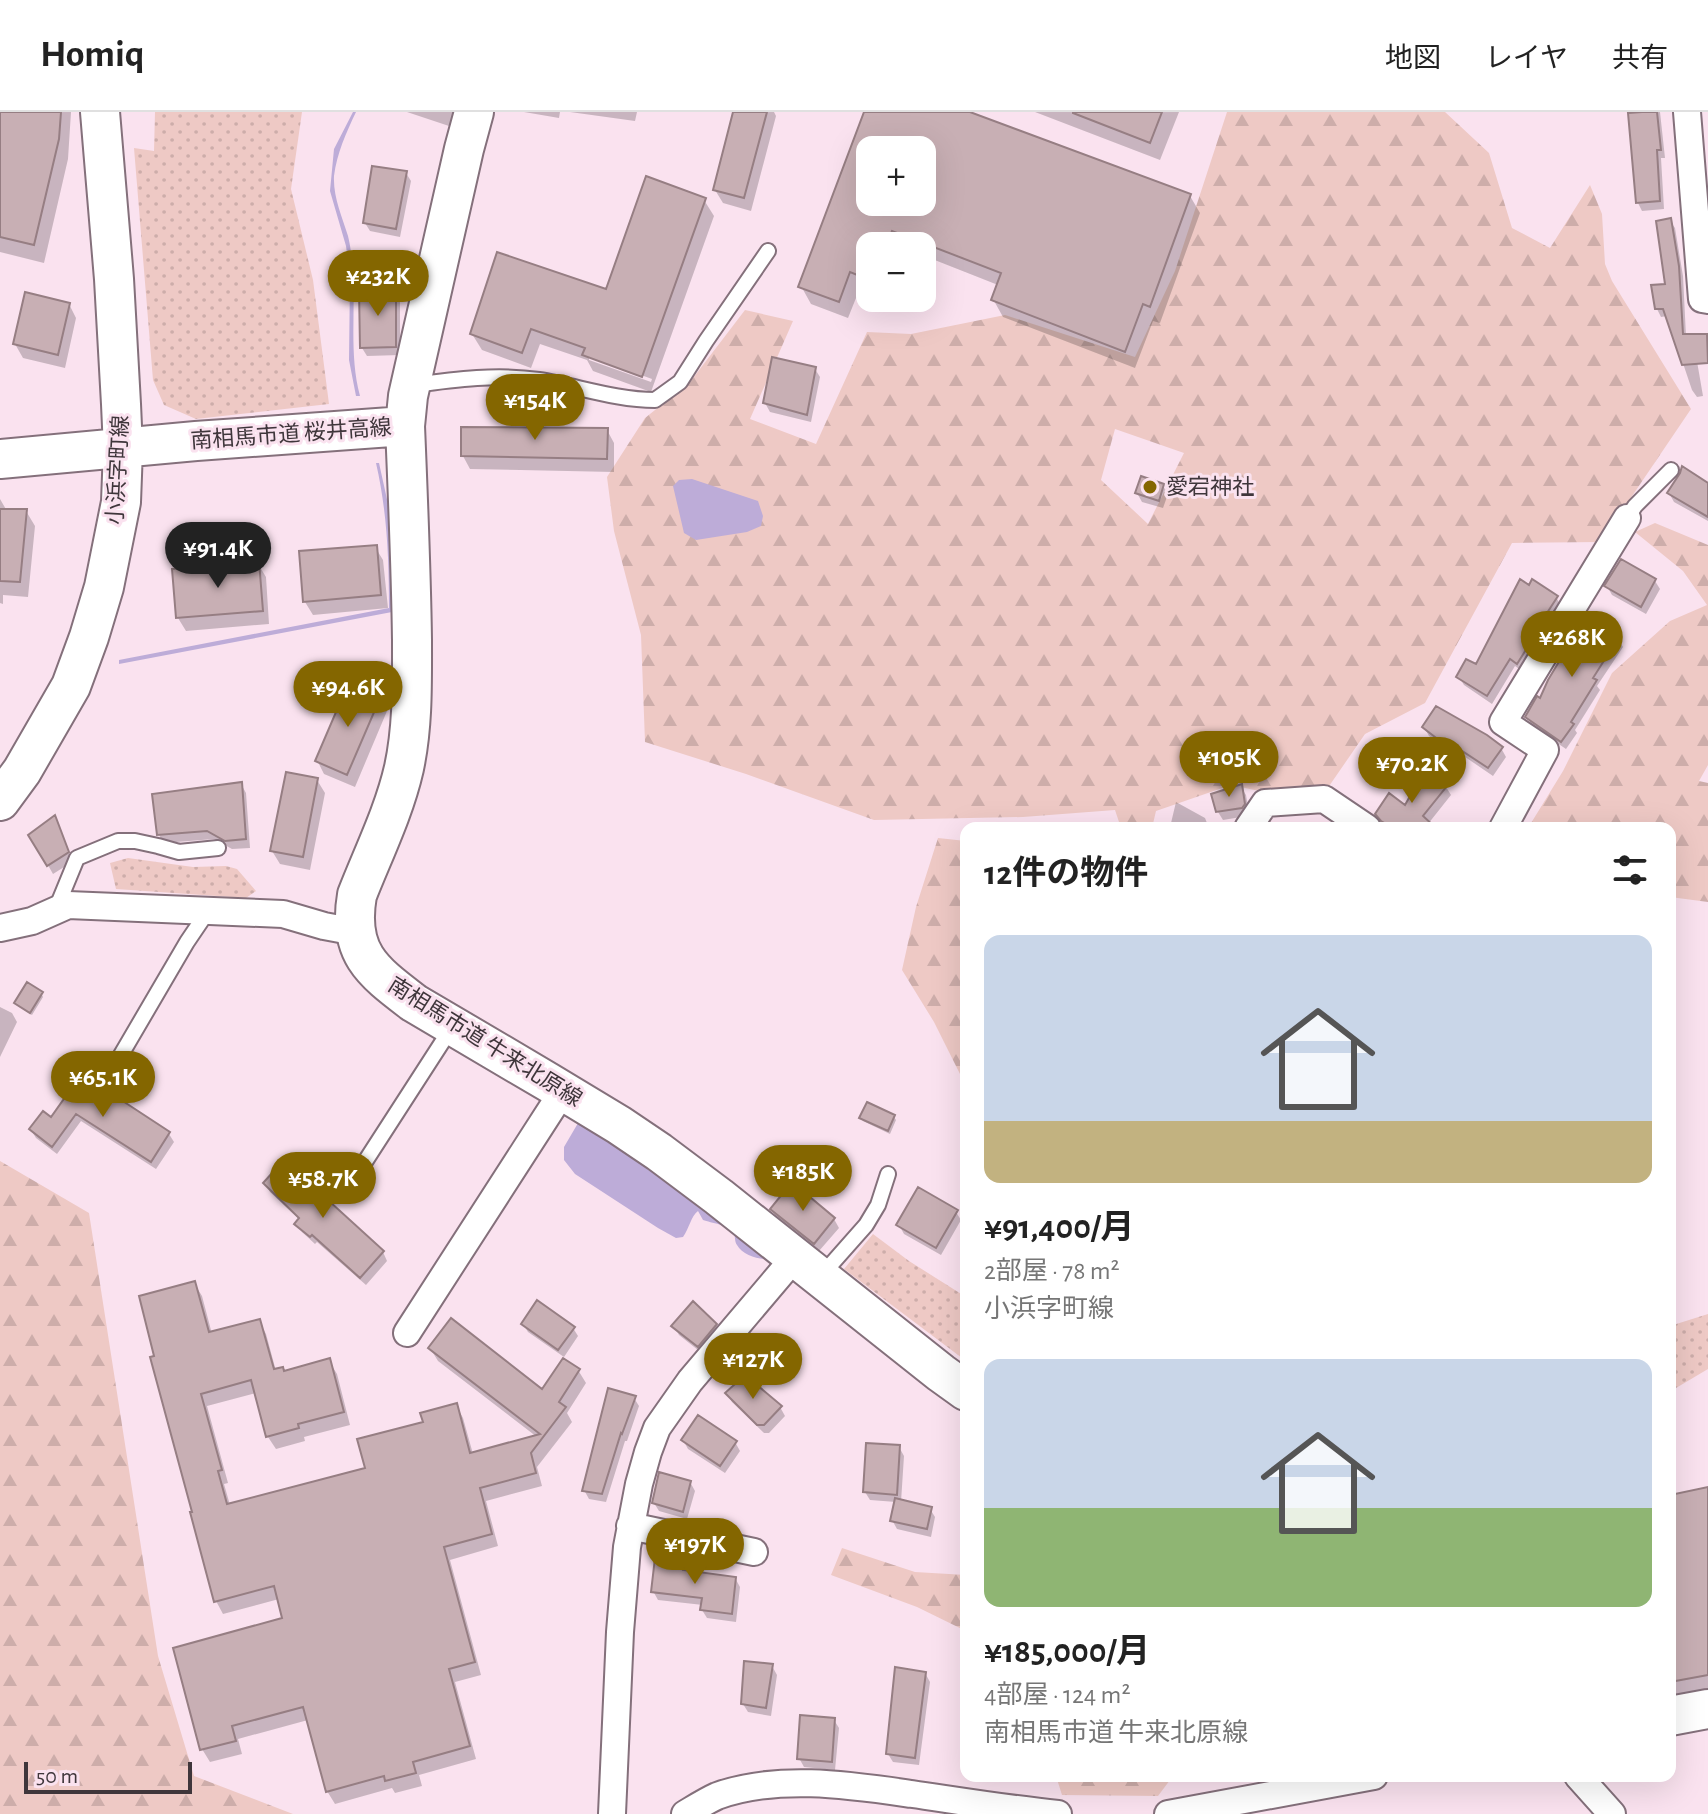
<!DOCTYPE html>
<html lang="ja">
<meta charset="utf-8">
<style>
:root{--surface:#fff;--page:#f2f2f2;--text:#222;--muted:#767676;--line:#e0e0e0;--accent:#846600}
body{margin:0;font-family:"Alegreya Sans","Noto Sans JP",sans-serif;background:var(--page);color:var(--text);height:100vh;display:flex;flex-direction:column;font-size:30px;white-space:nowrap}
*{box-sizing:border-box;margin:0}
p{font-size:26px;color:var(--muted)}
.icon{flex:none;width:44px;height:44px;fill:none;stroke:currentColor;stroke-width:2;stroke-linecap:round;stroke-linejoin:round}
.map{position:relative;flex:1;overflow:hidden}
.details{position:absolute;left:960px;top:710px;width:716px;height:960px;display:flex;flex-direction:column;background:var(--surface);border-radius:16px;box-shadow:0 8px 32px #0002}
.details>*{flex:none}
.tools{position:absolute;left:856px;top:24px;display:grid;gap:16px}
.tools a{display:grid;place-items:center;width:80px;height:80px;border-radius:16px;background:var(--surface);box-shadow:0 8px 32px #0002;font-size:40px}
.scale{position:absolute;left:24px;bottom:20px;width:168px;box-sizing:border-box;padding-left:8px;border:4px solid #3f363b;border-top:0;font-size:22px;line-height:28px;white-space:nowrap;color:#3f363b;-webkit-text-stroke:6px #fae2ef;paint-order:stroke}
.price{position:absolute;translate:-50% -68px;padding:0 18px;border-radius:28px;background:var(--accent);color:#fff;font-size:26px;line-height:52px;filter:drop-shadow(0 2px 4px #0008)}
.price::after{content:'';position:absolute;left:50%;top:48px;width:24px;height:18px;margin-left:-12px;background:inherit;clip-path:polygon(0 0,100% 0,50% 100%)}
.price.selected{background:#222;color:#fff}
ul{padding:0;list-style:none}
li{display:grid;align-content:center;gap:16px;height:424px;padding:0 24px}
li span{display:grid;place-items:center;height:248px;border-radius:16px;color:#555}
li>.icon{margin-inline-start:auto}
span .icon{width:144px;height:144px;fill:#fffc;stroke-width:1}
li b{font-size:34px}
h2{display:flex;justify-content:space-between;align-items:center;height:96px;padding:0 24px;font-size:34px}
header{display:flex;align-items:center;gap:48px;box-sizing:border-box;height:112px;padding:0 40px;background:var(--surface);border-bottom:2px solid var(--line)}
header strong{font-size:38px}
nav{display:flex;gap:44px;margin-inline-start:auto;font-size:28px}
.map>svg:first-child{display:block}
.grass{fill:url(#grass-dots)}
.forest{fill:url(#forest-firs);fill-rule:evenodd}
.water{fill:#bdacd8}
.shadow{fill:#0003;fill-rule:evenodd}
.building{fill:#c8afb4;stroke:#967e83;stroke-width:2;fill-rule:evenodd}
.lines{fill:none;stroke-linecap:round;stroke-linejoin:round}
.lane-casing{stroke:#84707b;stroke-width:18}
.street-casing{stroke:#84707b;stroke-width:30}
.secondary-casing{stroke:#84707b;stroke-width:42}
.lane{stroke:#fff;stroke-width:14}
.street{stroke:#fff;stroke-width:26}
.secondary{stroke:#fff;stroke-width:38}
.poi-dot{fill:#846600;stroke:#fae2ef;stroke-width:3}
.labels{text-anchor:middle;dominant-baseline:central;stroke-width:6;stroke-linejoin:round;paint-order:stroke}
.street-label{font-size:22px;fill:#3f363b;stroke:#fae2ef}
.poi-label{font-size:22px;fill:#3f363b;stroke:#fae2ef;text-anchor:start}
</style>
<header>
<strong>Homiq</strong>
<nav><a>地図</a><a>レイヤ</a><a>共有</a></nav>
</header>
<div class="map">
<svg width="1708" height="1702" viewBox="0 0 1708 1702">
<defs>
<pattern id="grass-dots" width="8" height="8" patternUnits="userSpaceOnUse" patternTransform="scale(2)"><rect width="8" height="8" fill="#eec9c5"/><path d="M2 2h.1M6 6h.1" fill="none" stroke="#cdadaa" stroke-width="1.8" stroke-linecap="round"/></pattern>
<pattern id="forest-firs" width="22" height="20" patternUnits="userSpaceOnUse" patternTransform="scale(2)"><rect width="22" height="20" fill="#eec9c5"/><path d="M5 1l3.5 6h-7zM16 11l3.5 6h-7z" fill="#cdadaa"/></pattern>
</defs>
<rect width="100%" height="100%" fill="#fae2ef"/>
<!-- grass -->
<path class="grass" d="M 155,0 L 302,0 L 291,77 L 313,168 L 329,292 L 196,307 L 164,293 L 153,268 L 134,36 L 154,39 Z
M 128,746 L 193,755 L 226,754 L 237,757 L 256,779 L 246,786 L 116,777 L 110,751 Z
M 873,1122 L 909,1149 L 966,1185 L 966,1249 L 844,1157 Z
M 1708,1202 L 1708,1257 L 1676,1276 L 1670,1284 L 1670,1214 Z"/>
<!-- forest -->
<path class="forest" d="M 1227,0 L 1445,0 L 1489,41 L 1512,116 L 1550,136 L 1590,73 L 1602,102 L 1605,152 L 1612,169 L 1691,297 L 1601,430 L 1512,431 L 1425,591 L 1365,622 L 1325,680 L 1282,684 L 1231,673 L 1156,699 L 1152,716 L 1121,716 L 1115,698 L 1023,705 L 874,708 L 746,662 L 645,630 L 641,523 L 614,419 L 607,365 L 645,306 L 690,270 L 745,198 L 793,209 L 750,307 L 816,332 L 867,220 L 911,222 L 1005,203 L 1135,245 L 1175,159 ZM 1115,317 L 1184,341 L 1148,412 L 1101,368 Z
M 1655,411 L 1708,433 L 1708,653 L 1699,669 L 1708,671 L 1708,790 L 1670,785 L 1670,716 L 1528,716 L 1563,659 L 1612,561 L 1670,509 L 1707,493 L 1683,459 L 1635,420 Z
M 938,726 L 966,729 L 966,967 L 961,964 L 934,910 L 902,858 L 916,795 Z
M 0,1049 L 89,1101 L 158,1544 L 194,1664 L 293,1702 L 0,1702 Z
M 842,1436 L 915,1460 L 966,1463 L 966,1519 L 917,1495 L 831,1463 Z
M 1056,1664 L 1173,1664 L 1158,1684 L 1062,1683 Z"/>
<!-- water -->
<path class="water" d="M 353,0 L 356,0 C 346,21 337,41 334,64 C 333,85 342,104 348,124 C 350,132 351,140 352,148 C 357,193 348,239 360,284 L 356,284 L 349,248 L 350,164 L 346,134 L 330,79 L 334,37 Z
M 376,351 L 379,351 L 390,401 L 393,496 L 392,500 L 119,552 L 119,548 L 389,496 C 389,446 387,399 376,351 Z
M 692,367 L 758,389 L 763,404 L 761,414 L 747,420 L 696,428 L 684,421 L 673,374 L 679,368 Z
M 581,1006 L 770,1142 L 766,1147 C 756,1147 742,1142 737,1133 C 734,1129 736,1124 733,1120 C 729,1113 711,1111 703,1108 L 698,1099 C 691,1104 689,1117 683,1125 L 676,1126 L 658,1116 L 575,1062 L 564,1048 L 564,1035 Z"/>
<!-- shadow -->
<path class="shadow" d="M 0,0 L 71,0 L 68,47 L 44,151 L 0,140 Z
M 407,0 L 460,0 L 455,16 Z
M 524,0 L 560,0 L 559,6 Z
M 570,0 L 637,0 L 635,9 Z
M 736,0 L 774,0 L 776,4 L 751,99 L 723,91 L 715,78 Z
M 866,0 L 966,0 L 1190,84 L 1200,101 L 1160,211 L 1153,209 L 1135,256 L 1003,205 L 993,187 L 998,173 L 922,143 L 922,134 L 870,134 L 870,180 L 860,176 L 848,206 L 811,192 L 801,174 ZM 870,38 L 922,38 L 922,90 L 870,90 Z
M 1035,0 L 1179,0 L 1160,48 Z
M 1630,0 L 1660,0 L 1665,46 L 1661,46 L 1664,97 L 1642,99 L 1638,91 Z
M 406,61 L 411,69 L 400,125 L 370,119 L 365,111 Z
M 704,88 L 714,104 L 651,280 L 593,259 L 587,248 L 540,232 L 531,256 L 482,238 L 472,222 L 607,179 ZM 589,244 L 652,267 L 651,270 L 589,248 Z
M 1670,109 L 1675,116 L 1683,164 L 1686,224 L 1694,232 L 1703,284 L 1697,285 L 1692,278 L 1667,204 L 1661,205 L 1657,197 L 1667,173 Z
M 395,178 L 400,186 L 400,243 L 367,244 L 362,236 Z
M 69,192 L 76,206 L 65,256 L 23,246 L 15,232 Z
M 815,257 L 820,265 L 811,310 L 770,300 L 765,291 Z
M 607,318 L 614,331 L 614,360 L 470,357 L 463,344 Z
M 1708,373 L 1708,409 L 1674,390 L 1669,381 Z
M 1163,374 L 1168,382 L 1163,396 L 1142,390 L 1137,381 Z
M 0,387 L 7,399 L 26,399 L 35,414 L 28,485 L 3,483 L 3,492 L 0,491 Z
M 375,435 L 383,448 L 388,496 L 313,503 L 305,490 Z
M 258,452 L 266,465 L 269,512 L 186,519 L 178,506 L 174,458 Z
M 1655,469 L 1660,477 L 1646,502 L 1612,483 L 1607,474 Z
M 1556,485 L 1561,494 L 1522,559 L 1515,554 L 1492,592 L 1464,573 L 1459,565 L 1477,555 Z
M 1618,527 L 1623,535 L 1597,574 L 1600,578 L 1575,618 L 1577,621 L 1566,637 L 1532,614 L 1527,605 L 1541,589 Z
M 380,586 L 387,599 L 355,675 L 324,662 L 317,648 Z
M 1424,615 L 1501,636 L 1506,645 L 1493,664 L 1452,636 L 1450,639 L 1429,624 Z
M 317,668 L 325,681 L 310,758 L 280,752 L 272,739 Z
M 241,672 L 246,681 L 250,736 L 232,737 L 214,727 L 164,731 L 159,723 Z
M 1241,675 L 1246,683 L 1249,701 L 1247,704 L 1223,708 L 1218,700 Z
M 1446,675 L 1451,683 L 1428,712 L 1433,716 L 1387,716 L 1377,702 L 1406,696 Z
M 1176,690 L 1205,706 L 1209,716 L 1174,716 L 1171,711 Z
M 59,714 L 72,750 L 53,762 L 31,723 Z
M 41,881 L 43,885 L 32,903 L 18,894 L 16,891 Z
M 0,895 L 12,901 L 17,910 L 0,945 Z
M 83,963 L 169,1022 L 174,1030 L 156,1057 L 81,1009 L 57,1042 L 36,1026 L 31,1018 L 52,1008 Z
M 894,1005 L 896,1008 L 890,1022 L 863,1009 L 861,1006 Z
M 265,1071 L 383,1140 L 387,1149 L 366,1173 L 317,1130 L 315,1132 L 302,1120 L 297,1112 L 300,1108 L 270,1080 Z
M 773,1098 L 834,1107 L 839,1116 L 819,1139 L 777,1106 Z
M 956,1100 L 961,1108 L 941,1143 L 904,1122 L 899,1113 Z
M 194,1171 L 202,1184 L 212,1222 L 259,1209 L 266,1222 L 276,1259 L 284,1261 L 329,1249 L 337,1262 L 350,1313 L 304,1325 L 305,1329 L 276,1337 L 268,1325 L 256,1281 L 207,1294 L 228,1371 L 224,1372 L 230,1393 L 367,1358 L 425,1311 L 456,1293 L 463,1306 L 473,1342 L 537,1325 L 438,1249 L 430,1236 L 543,1280 L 578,1258 L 586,1271 L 567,1301 L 572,1310 L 537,1355 L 542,1374 L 486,1389 L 498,1434 L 450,1448 L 481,1563 L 455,1570 L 476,1647 L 419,1663 L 422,1674 L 395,1681 L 392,1676 L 335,1692 L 327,1679 L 308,1608 L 238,1627 L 242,1642 L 210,1650 L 202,1637 L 175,1538 L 285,1508 L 279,1487 L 223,1502 L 216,1489 L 153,1247 Z
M 523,1212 L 573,1216 L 578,1224 L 564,1245 L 528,1220 Z
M 716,1213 L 721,1222 L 703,1242 L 679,1223 L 674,1214 Z
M 727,1281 L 780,1295 L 785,1304 L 769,1321 L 764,1321 L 732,1290 Z
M 634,1286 L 639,1294 L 627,1329 L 625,1329 L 606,1390 L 589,1387 L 584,1378 Z
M 683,1328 L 735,1330 L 740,1339 L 725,1361 L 688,1337 Z
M 899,1335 L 904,1344 L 901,1390 L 930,1397 L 935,1405 L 931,1425 L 897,1417 L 892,1408 L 896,1390 L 870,1388 L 865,1380 Z
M 690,1370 L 695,1379 L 687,1407 L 659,1399 L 654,1391 Z
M 1708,1377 L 1708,1583 L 1670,1590 L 1670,1385 Z
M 683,1452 L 688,1461 L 735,1466 L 740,1475 L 736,1510 L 707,1506 L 702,1498 L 703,1493 L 658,1488 L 653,1479 Z
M 772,1554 L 777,1563 L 771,1604 L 748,1600 L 743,1592 Z
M 925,1561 L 930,1570 L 919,1653 L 893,1650 L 888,1642 Z
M 834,1608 L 839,1616 L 835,1658 L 804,1655 L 799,1646 Z"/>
<!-- building -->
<path class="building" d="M 0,0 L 61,0 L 59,27 L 34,133 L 0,125 Z
M 733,0 L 767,0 L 744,86 L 713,78 Z
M 864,0 L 970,0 L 1191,82 L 1150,195 L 1143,192 L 1125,240 L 991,188 L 1001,161 L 892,119 L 886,134 L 870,134 L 870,168 L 850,160 L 839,190 L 798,175 ZM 870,38 L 922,38 L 922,90 L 870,90 Z
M 1073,0 L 1162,0 L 1150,31 L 1073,1 Z
M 1642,0 L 1657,0 L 1661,38 L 1657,38 L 1660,89 L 1636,91 L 1628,1 Z
M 372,54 L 407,59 L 396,117 L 363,111 Z
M 646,64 L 706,86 L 642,265 L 582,243 L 585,236 L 531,217 L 522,241 L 470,222 L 497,140 L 606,177 Z
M 1671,106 L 1679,154 L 1683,222 L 1707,222 L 1708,251 L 1682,253 L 1663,197 L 1655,197 L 1651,173 L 1665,172 L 1656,109 Z
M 396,176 L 396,235 L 360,236 L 359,177 Z
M 25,180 L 70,191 L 58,243 L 13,232 Z
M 772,245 L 816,255 L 807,303 L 763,291 Z
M 461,315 L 608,316 L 607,347 L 461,344 Z
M 1682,354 L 1708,371 L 1708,405 L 1667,381 L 1680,361 Z
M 1141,364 L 1164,372 L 1159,389 L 1135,381 Z
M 0,397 L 27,397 L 20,470 L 0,469 Z
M 377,433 L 381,483 L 303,490 L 299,439 Z
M 1621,447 L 1656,467 L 1641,495 L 1604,474 Z
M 259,449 L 263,499 L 176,506 L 172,457 Z
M 1520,467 L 1529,473 L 1532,467 L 1558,484 L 1530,527 L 1532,528 L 1517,552 L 1510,547 L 1487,584 L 1456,565 L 1466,547 L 1476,552 Z
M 1587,503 L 1619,525 L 1593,566 L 1597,568 L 1571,610 L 1574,612 L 1561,630 L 1525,605 L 1537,584 L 1540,586 L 1548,568 Z
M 348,572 L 381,584 L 347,663 L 315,649 Z
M 1436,594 L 1487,623 L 1503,635 L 1488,656 L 1447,629 L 1444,632 L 1422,615 Z
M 1424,659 L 1447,674 L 1423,704 L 1436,716 L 1393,716 L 1381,709 L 1375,702 L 1389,681 L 1405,693 Z
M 286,660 L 318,666 L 303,745 L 270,739 Z
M 242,670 L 246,727 L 225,729 L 207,719 L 157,723 L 152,682 Z
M 1242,672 L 1245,692 L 1242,696 L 1216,700 L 1211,682 Z
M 55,703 L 69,740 L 47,754 L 28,723 Z
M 27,870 L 43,880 L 30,901 L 14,891 Z
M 83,960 L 109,980 L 170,1020 L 151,1050 L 76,1002 L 52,1035 L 29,1017 L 43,999 L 51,1005 Z
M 867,990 L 895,1003 L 888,1019 L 859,1006 Z
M 284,1048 L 384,1139 L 360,1166 L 312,1123 L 310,1125 L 294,1112 L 299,1106 L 263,1071 Z
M 792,1070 L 835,1106 L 814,1132 L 770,1097 Z
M 918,1075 L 958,1098 L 936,1136 L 896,1113 Z
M 195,1169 L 209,1220 L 260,1207 L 274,1257 L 283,1255 L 284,1259 L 330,1246 L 344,1300 L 298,1312 L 299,1316 L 266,1325 L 251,1268 L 201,1282 L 222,1358 L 218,1359 L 227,1392 L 365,1356 L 357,1327 L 423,1310 L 420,1301 L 457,1291 L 470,1341 L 540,1322 L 428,1236 L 451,1206 L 542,1277 L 563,1246 L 580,1257 L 559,1290 L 566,1295 L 531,1341 L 536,1361 L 480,1376 L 492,1422 L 444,1435 L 475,1550 L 449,1557 L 470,1634 L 413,1650 L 416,1661 L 385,1669 L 384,1664 L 326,1680 L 303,1595 L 232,1614 L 236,1629 L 200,1638 L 173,1536 L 282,1506 L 274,1474 L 214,1490 L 190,1400 L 192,1400 L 150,1245 L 154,1244 L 139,1184 Z
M 537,1188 L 575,1215 L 558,1238 L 521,1212 Z
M 693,1189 L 717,1212 L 698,1235 L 671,1214 Z
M 745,1263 L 782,1294 L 764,1313 L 757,1313 L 725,1281 Z
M 608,1276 L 636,1284 L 622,1322 L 621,1321 L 602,1382 L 582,1379 Z
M 698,1303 L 737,1329 L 720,1354 L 681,1328 Z
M 866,1331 L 900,1333 L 897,1383 L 863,1380 Z
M 659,1360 L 691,1369 L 683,1400 L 652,1391 Z
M 1708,1375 L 1708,1563 L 1670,1570 L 1670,1383 Z
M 895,1386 L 932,1395 L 927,1417 L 890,1409 Z
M 655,1446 L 684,1450 L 683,1458 L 736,1465 L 732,1502 L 700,1498 L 702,1486 L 651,1480 Z
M 744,1549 L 773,1552 L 766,1596 L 741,1592 Z
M 895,1555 L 926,1560 L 915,1646 L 886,1642 Z
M 800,1603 L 835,1606 L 832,1650 L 797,1647 Z"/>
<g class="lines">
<!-- lane casing -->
<g class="lane-casing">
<path id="lane" d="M 415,273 C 456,267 498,262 539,268 C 577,274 616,288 655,288 L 680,270 L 706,229 L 768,139
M 1627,406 L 1635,394 L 1671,358
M 56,797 L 77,746 L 118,729 L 135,729 L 158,734 L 179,740 L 218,736
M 118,948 L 187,830 L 208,799
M 350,1073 L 452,915
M 820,1165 L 866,1113 L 878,1093 L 888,1062"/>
</g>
<!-- street casing -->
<g class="street-casing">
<path id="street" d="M 1687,0 L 1702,187 L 1708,188
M 1248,716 L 1265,691 L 1324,687 L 1367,716
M 1503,716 L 1545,638 L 1503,610 L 1627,406
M 0,816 L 32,809 L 68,793 L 283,802 L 324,814 L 356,820
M 407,1221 L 563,979
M 630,1414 L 754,1440
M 1578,1664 L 1612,1702
M 612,1702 L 620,1520 L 627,1435 L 639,1372 L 648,1340 L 657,1316 L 690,1269 L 795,1145
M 685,1702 C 695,1696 706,1689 717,1684 C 778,1662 849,1673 912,1682 C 960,1689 1009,1697 1058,1702
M 1168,1702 L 1374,1664"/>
</g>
<!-- secondary casing -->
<g class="secondary-casing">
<path id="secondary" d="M 405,314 C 408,385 411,456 412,528 C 412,571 413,614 404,656 C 394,700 373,742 357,783 C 347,841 372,859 414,891 L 548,970 L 619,1013 L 659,1040 L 719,1085 L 941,1261 L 966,1279
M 0,347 L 196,329 L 405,314 L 408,284 L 464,37 L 474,0
M 0,689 L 22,659 L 71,574 L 89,525 L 104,475 L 121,390 L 123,337 L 121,292 L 114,167 L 100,0
M 1670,1604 L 1708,1597"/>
</g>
<!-- lane -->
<use href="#lane" class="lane"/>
<!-- street -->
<use href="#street" class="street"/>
<!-- secondary -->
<use href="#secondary" class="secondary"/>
</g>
<!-- markers -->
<circle class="poi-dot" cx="1150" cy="375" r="8"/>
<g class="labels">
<!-- street labels -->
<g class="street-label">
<text transform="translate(291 322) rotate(-4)">南相馬市道 桜井高線</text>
<text transform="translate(118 358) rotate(-87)">小浜字町線</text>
<text transform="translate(485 930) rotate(32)">南相馬市道 牛来北原線</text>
</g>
<!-- poi labels -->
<g class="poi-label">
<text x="1166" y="375">愛宕神社</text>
</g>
</g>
</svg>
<div class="tools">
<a>+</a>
<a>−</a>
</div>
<div class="scale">50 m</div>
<b class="price" style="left:378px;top:206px">¥232K</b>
<b class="price" style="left:535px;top:330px">¥154K</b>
<b class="price selected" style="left:218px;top:478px">¥91.4K</b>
<b class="price" style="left:1572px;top:567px">¥268K</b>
<b class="price" style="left:348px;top:617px">¥94.6K</b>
<b class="price" style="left:1229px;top:687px">¥105K</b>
<b class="price" style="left:1412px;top:693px">¥70.2K</b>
<b class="price" style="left:103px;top:1007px">¥65.1K</b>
<b class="price" style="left:803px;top:1101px">¥185K</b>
<b class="price" style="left:323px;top:1108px">¥58.7K</b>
<b class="price" style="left:753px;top:1289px">¥127K</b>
<b class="price" style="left:695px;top:1474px">¥197K</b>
<section class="details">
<h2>12件の物件<svg class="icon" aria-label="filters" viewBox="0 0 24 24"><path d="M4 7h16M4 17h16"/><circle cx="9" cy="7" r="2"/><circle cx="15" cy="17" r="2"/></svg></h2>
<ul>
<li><span style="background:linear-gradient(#c9d6e8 75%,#c2b280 0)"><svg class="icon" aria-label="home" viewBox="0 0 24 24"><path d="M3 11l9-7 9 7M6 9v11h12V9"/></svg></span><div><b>¥91,400/月</b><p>2部屋 · 78 m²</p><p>小浜字町線</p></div></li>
<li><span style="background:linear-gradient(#c9d6e8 60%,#8fb573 0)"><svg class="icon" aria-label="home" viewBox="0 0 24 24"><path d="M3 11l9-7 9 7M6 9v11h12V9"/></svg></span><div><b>¥185,000/月</b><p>4部屋 · 124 m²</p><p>南相馬市道 牛来北原線</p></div></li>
</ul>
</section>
</div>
